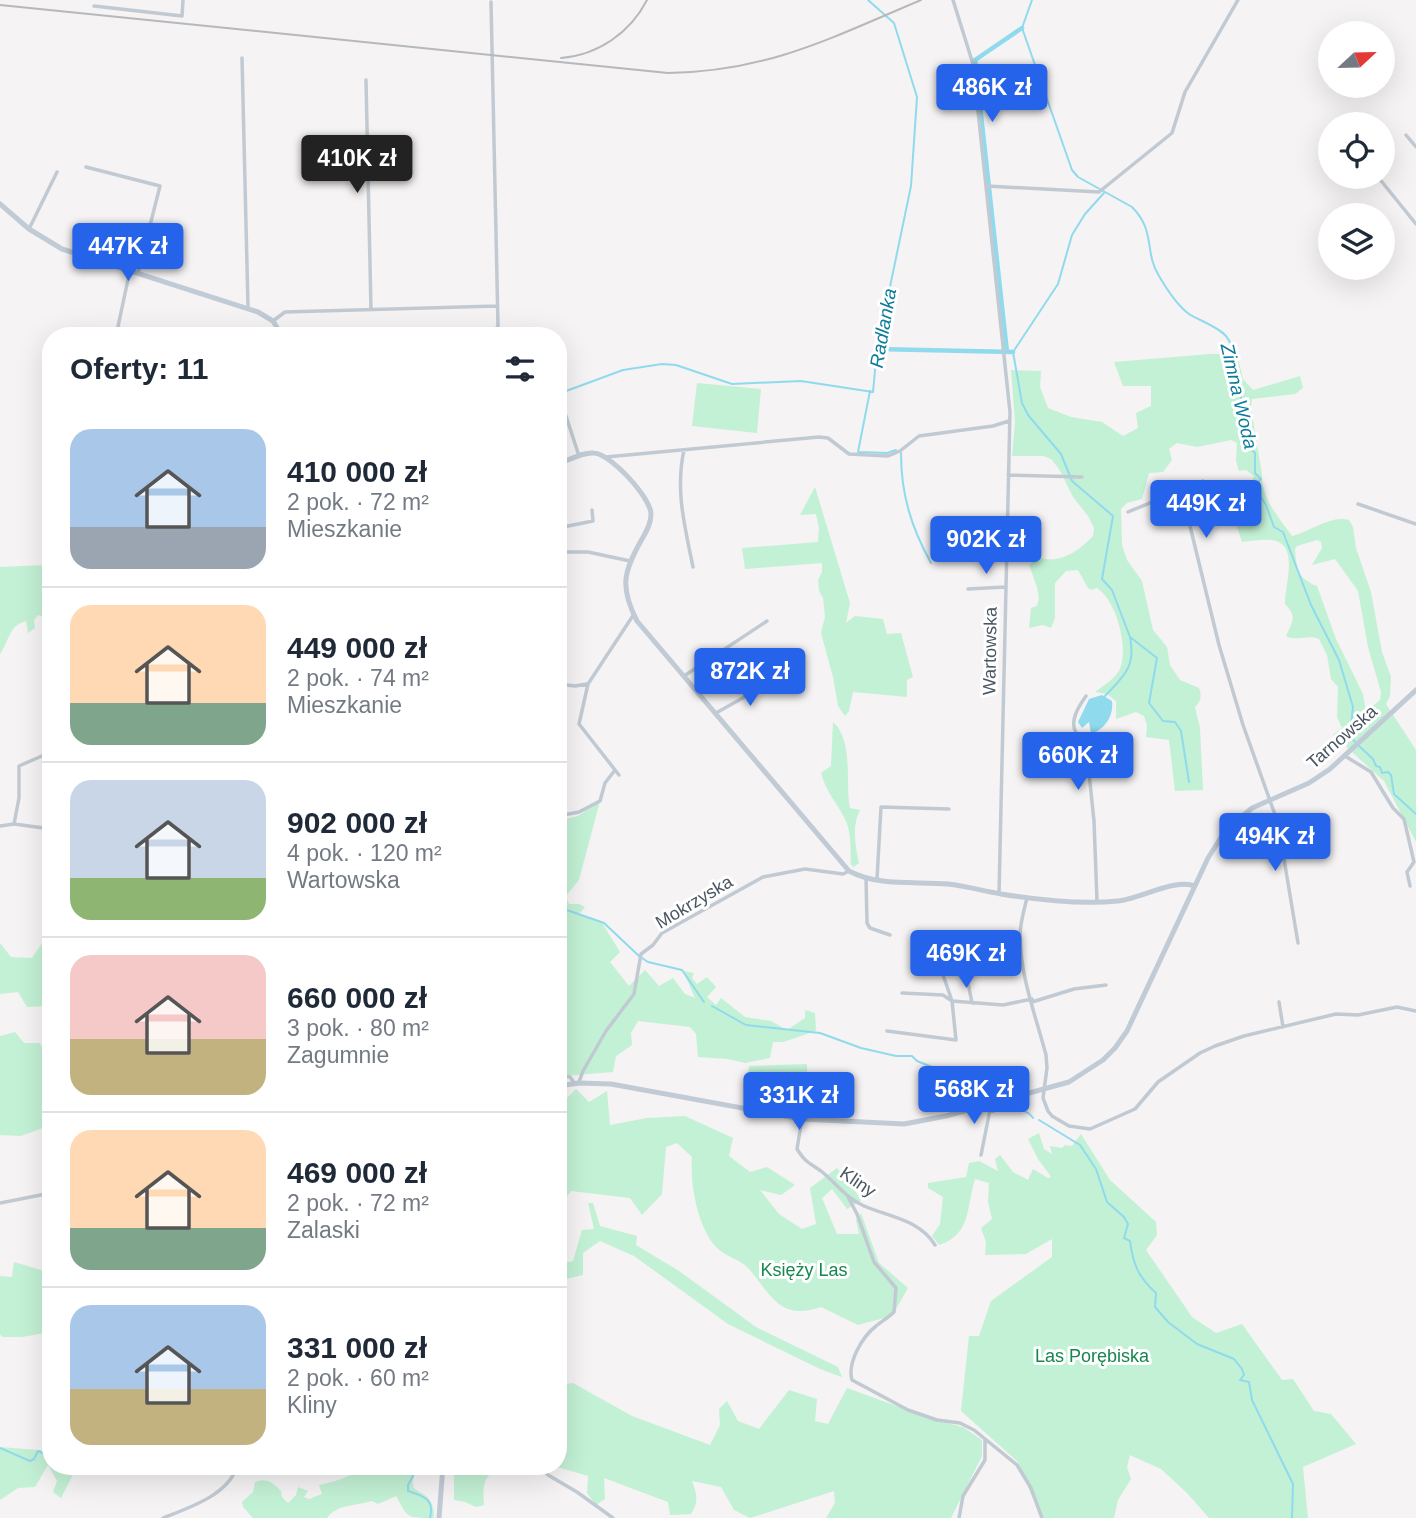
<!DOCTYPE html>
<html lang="pl">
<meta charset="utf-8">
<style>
:root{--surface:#fff;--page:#f2f2f3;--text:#1f2937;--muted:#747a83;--line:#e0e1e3;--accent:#2563eb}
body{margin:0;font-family:Helvetica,sans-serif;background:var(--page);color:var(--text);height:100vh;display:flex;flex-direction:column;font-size:26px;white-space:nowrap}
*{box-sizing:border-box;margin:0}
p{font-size:23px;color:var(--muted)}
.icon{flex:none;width:38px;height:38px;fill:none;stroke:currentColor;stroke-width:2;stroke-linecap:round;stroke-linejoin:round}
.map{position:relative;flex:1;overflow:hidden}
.side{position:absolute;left:42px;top:327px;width:525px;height:1148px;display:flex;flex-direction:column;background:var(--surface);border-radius:28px;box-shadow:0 7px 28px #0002}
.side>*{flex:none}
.needle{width:46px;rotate:68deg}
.tools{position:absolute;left:1318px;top:21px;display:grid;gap:14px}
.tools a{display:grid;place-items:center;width:77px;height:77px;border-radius:50%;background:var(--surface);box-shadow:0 7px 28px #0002;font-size:35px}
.price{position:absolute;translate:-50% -60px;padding:0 16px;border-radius:7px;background:var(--accent);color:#fff;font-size:23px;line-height:46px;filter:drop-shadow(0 2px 4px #0008)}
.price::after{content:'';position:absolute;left:50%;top:42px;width:21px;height:16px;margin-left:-10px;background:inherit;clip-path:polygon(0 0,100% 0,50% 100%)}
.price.current{background:#222;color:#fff}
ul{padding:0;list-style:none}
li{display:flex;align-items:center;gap:21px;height:175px;padding:0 28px}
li+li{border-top:2px solid var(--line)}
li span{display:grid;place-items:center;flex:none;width:196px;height:140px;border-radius:21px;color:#555}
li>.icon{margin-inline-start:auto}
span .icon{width:84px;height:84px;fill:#fffc;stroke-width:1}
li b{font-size:30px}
h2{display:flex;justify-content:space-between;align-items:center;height:84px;padding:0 28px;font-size:30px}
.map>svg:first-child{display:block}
.green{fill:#c3f1d5;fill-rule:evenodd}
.water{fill:#90daee}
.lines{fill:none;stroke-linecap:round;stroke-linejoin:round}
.stream{stroke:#90daee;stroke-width:2}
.canal{stroke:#90daee;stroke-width:4.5}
.street{stroke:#c1cad2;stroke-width:3.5}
.secondary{stroke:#c1cbd6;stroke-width:5}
.rail{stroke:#b5b8bd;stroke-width:2}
.labels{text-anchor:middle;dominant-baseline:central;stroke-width:6;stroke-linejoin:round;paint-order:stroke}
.street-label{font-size:18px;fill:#4a5661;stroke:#fff}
.park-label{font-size:18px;fill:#17864f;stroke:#fff}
.water-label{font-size:19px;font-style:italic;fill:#0c7c9b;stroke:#fff}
</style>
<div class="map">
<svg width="1416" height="1518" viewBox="0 0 1416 1518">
<rect width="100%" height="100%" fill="#f5f3f3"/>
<!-- green -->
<path class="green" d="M 1210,354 L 1237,354 L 1243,379 L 1253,390 L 1300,376 L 1303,388 L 1295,394 L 1252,399 L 1251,408 L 1262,474 C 1261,498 1279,518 1292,536 C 1310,532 1330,515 1349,520 L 1353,527 L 1356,548 L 1371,592 L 1382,652 L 1391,677 L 1390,696 L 1386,704 L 1416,750 L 1416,842 L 1384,781 L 1333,735 L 1342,728 L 1337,717 L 1338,687 L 1331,679 L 1327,655 L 1319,639 C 1307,634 1297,642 1286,636 C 1293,621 1297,616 1285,604 C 1284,586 1301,543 1271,540 C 1261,539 1251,541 1242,542 L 1228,500 L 1249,489 L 1254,476 L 1246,470 L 1239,471 L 1236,461 L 1237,443 L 1231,440 L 1197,447 L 1177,443 L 1169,449 L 1172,460 L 1163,472 L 1149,473 L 1142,499 L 1127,503 L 1121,509 L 1122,545 L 1127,560 L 1142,581 L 1153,630 L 1167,647 L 1170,665 L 1180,680 L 1199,688 C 1202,696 1201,701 1195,707 L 1200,728 L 1203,790 L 1175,791 L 1169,740 L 1146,737 L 1147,725 L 1144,716 L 1136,712 L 1116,719 L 1116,701 L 1107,694 L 1095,692 C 1104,685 1115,679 1120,669 C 1129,647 1116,600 1097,588 L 1091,590 L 1088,588 L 1078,570 L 1066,571 L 1055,583 L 1055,618 L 1051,628 L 1043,625 L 1029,628 L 1031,608 L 1037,606 L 1039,598 L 1037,587 L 1029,565 L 1039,557 C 1059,565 1079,551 1093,536 L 1094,528 L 1088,516 L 1073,497 L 1059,469 L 1051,459 L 1043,456 L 1012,456 L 1015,422 L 1011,370 L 1041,371 L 1040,387 L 1048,408 L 1071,417 L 1102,422 L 1123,436 L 1138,428 L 1136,413 L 1151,406 L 1151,386 L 1123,386 L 1114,362 ZM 1317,540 L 1321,542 L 1322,548 L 1312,565 L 1335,559 L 1358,591 L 1368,647 L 1381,692 L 1380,700 L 1366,711 L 1363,694 L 1336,639 L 1317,586 C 1298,579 1296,568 1295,549 L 1297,546 Z
M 697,383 L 761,389 L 757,433 L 692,426 Z
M 815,487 L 850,603 L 846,623 L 855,616 L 883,619 L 887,634 L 901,633 L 913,677 L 907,680 L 907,697 L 853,692 L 849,711 L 845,716 L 838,706 L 833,677 L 821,633 L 825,617 L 823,598 L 819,591 L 818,580 L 822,572 L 822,563 L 745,569 L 742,548 L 818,542 L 819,528 L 816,514 L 800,515 Z
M 46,565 L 51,577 L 51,619 L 38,615 L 34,620 L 35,628 L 28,633 L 26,621 C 8,626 10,640 0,654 L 0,567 Z
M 833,722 C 854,740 845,785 850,808 L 860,810 C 852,824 855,847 859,863 L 854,867 L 851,865 C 850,850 852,833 845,819 C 836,801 827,794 821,773 L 831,766 Z
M 600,801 L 579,880 L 566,896 L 569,904 L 579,904 L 585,907 L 579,914 L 601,921 L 620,952 L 610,962 L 629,986 L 645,970 L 659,986 L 673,978 L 685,994 L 695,998 L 683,971 L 694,973 L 692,978 L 697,984 L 707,977 L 716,987 L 707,997 L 716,1005 L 721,998 L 745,1017 L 771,1021 L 787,1030 L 805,1018 L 805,1010 L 815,1013 L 816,1031 L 783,1042 L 773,1042 L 770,1058 L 745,1063 L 728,1059 L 698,1057 L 696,1034 L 690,1027 L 638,1021 L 631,1033 L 632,1045 L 616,1056 L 613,1072 L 564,1076 L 563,1073 L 558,1073 L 558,821 L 578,816 Z
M 46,937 L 51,938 L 51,1006 L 27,1007 L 18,992 L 0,994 L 0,943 L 11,957 L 32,958 Z
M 15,1032 L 24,1043 L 40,1043 L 51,1068 L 51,1125 L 21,1136 L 0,1135 L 0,1036 Z
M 807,1064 L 808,1111 L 746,1101 L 749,1066 Z
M 576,1089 L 589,1102 L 607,1091 L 610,1125 L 647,1118 L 685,1116 L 733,1138 L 729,1156 L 750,1172 L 767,1167 L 795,1185 L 781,1195 L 760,1190 L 779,1214 L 802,1229 L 816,1224 L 810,1188 L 837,1168 L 853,1187 L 861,1201 L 847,1209 L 832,1189 L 822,1198 L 837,1234 L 859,1234 L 856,1220 L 861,1213 L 879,1263 L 908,1288 L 892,1316 L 858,1325 L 821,1307 C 780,1321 772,1296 749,1269 C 740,1259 726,1257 717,1248 C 697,1227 690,1184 692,1157 L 677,1143 L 666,1147 L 662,1194 L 642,1215 L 630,1198 L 571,1191 L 558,1208 L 558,1107 Z
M 1039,1133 L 1044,1149 L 1052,1154 L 1050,1146 L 1062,1148 L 1065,1145 L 1072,1146 L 1081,1134 L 1110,1180 L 1156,1222 L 1157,1235 L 1146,1250 L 1192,1317 L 1216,1333 L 1242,1324 L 1282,1380 L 1293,1379 L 1314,1411 L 1331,1414 L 1356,1444 L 1303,1467 L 1308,1518 L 1209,1518 L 1187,1493 L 1161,1469 L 1130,1455 L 1127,1467 L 1131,1479 L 1118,1500 L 1114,1518 L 1041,1518 L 1017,1461 L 961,1411 L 969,1336 L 979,1336 L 991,1301 L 1052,1257 L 1052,1239 L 1026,1254 L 985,1255 L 986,1242 L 981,1228 L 992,1219 L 988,1202 L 989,1183 L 975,1179 C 966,1207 972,1234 939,1245 L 932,1236 L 940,1224 L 943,1197 L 928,1188 L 928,1183 L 966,1177 L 969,1163 L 979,1161 L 998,1171 L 995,1159 L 1000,1155 L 1013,1172 L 1028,1180 L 1033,1169 L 1048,1178 L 1051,1177 L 1049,1174 L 1038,1159 L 1028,1139 Z
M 588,1203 L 593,1203 L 600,1226 L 637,1236 L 636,1245 L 679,1271 L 756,1327 L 838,1367 L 842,1377 L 820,1369 L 728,1324 L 634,1256 L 600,1241 L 583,1253 L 583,1275 L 558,1281 L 558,1262 L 559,1264 L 573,1261 L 582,1230 L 594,1229 Z
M 14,1262 L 51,1273 L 51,1332 L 22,1337 L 2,1337 L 0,1334 L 0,1276 L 12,1277 Z
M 573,1383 L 632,1416 L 710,1445 L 720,1425 L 719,1409 L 727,1401 L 738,1421 L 759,1429 L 789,1390 L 817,1399 L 815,1421 L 828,1424 L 847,1388 L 935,1420 L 963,1427 L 982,1440 L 982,1456 L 951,1518 L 826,1518 L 835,1503 L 834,1491 L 750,1518 L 734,1510 L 721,1487 L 692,1481 C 697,1495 699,1501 691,1514 L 670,1515 L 668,1502 L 604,1478 L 605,1499 L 596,1505 L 587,1493 L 588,1476 L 557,1467 L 558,1385 Z
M 0,1447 L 51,1451 L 51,1466 L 77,1467 L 61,1498 L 53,1492 L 57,1481 L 48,1465 L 35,1487 L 18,1488 L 0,1500 Z
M 361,1467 L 416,1467 C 416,1472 412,1480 413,1485 C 414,1495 435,1490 434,1518 C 406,1518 408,1518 396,1496 L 378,1504 L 372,1501 C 356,1506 337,1504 327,1518 L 253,1518 L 243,1507 L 242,1502 L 253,1492 L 255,1482 C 267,1477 273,1483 281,1491 L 282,1497 L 288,1503 L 296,1495 L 298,1487 L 308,1491 L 304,1497 L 309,1499 L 322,1494 L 319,1485 C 334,1482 349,1477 362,1469 Z
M 454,1467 L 494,1467 L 493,1471 C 482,1481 483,1490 484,1505 L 476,1507 L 465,1502 L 454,1500 Z"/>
<!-- water -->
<path class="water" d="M 1102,695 L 1112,701 C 1114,716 1105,729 1091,734 L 1089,722 L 1082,728 L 1078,722 L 1089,699 Z"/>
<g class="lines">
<!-- stream -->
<path class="stream" d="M 1032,0 L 1022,28 L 1072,170 L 1078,177 L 1132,207 C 1156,231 1144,252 1159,276 C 1166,288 1178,306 1189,314 C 1200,321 1217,326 1226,336 C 1235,346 1230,356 1232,366 C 1235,387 1256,431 1250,448 L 1255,453 L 1255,473 L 1261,479 L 1254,486 L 1266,505 L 1274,527 L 1283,532 L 1311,605 L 1339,660 L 1353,707 L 1350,736 L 1355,742
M 1104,193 L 1085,214 L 1072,235 L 1058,284 L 1013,352 L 1022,403 L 1028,415 L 1061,454 L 1072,481 L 1113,516 L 1102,579 L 1112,590 L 1130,637 L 1157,658 L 1149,703 L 1163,721 L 1175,722 L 1181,731 L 1189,782
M 870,391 L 858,452 L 887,453 L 896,450
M 558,394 L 623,370 L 662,364 L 676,365 L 732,384 L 801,381 L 873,392 L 877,349 L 911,186 L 917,97 L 894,23 L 868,0
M 901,453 C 901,494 911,527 931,563
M 1105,696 C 1124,676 1136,667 1130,637
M 1359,746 L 1373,759 L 1376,766 L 1380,767 L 1382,773 L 1388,772 L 1391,775 L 1394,794 L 1416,814
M 558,907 L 604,923 L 639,956
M 642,958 L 648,962 L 682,970 L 704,1002
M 712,1006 L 746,1025 L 820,1033 L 861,1048 L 896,1056 L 912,1056 L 917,1061 L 932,1067 C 939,1086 956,1095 973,1105
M 1007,1109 C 1016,1108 1028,1110 1033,1118
M 992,1112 L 1003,1109
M 1039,1120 L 1080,1145 L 1096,1169 L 1107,1202 L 1124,1217 L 1128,1224 L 1124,1238 L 1130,1241 C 1133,1264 1138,1277 1156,1293 L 1155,1307 L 1168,1322 L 1197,1344 L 1234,1359 L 1242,1369 L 1244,1375 L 1240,1380 L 1249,1382 L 1252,1400 L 1293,1484 L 1292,1518
M 0,1448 L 30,1461 L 34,1459 L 38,1451 L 51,1457
M 408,1466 L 413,1476 L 408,1485 L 408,1491 C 423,1496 435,1499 430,1518"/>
<!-- canal -->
<path class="canal" d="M 877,349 L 1013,352
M 1007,352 L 975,60 L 1022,28"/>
<!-- street -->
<path class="street" d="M 953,0 L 973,64 L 1010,412 L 999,894
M 491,2 L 498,326 L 495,331
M 94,6 L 182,16 L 183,0
M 242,58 L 248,307
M 366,80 L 371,310
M 1406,135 L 1416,147
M 86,167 L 160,186 L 138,273
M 1378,177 L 1416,224
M 987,186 L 1099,192 L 1172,133 L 1185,92 L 1238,0
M 29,229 L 57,172
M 273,321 L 285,312 L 497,306
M 116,336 L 130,270
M 558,403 L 565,413 L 579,456
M 684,450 C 675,491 685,527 693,567
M 606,457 L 819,437 L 828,438 L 849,454 L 888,456 L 900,451 L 919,436 L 993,426 L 1009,421
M 45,472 L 51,468
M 1008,475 L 1082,477
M 1178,490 L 1190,526 L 1219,645 L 1243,725 L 1278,823 L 1298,943
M 1358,504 L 1416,524
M 1128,512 L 1203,481
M 558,528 L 593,521 L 592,510
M 558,552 L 588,552 L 630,561
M 968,589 L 1005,587
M 684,676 L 767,621
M 558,684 L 575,686 L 587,684
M 1086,696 C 1079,706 1069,721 1076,733 C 1081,741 1085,744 1087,754 L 1094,821 L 1097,901
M 716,713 L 771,682
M 1345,756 L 1371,772 L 1393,808 L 1404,819 L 1414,862 L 1407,872 L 1410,886
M 619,775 L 579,724 L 588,684 L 634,614
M 558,816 L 579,812 L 600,801 L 605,783 L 615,770
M 14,824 L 19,798 L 19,766 L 51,752
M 0,826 L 14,824 L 51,829
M 866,877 L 867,923 L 870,928 L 890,935
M 877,879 L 881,807 L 949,809
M 1027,898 C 1024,910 1020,923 1020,936 C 1020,975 1036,1017 1046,1055 L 1047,1068 L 1043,1098 L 1048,1111 L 1052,1116 L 1069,1126 L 1090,1129 L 1135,1109 L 1158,1082 L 1200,1053 L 1215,1046 L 1244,1036 L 1336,1014 L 1358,1015 L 1397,1007 L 1416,1011
M 966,973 L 972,1003
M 902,993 L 943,995 L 952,1001 L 1003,1005 L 1032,999
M 1032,1002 L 1074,989 L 1106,985
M 1279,1002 L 1283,1027
M 887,1031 L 956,1040 L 952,1001 L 943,975
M 558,1075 L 570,1077 L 575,1084
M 579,1082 L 583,1071 L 606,1031 L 634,994 L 641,954 L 653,945 L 662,933 L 763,877 L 805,869 L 843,874 L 849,871
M 802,1119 L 797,1149 C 806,1163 808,1162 821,1171 C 836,1183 846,1198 864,1206 C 890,1217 920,1220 935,1245
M 981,1155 L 991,1105
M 847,1195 L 857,1214 L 874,1262 L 896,1288 L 894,1312 C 888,1318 882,1321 876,1326 C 862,1337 847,1363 852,1380 L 908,1410 L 937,1420 L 960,1423 L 974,1430 L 1017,1465 L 1031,1488 L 1042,1518
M 0,1203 L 51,1193
M 540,1466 L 548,1475 L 577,1492 L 613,1518
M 163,1518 C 188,1508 229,1495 237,1466
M 959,1518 L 963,1496 L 985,1460 L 985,1440"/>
<!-- secondary -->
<path class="secondary" d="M 0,204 L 29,229 L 62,249 L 258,312 L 273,321 L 282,336
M 558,464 C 570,460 582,452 594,453 C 611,454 651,498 651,514 C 651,524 646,532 642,539 C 624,571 619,586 637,621 L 849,871 C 879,887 916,881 948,884 C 966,886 983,891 1001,894 C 1038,900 1080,905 1118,901 C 1139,899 1176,878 1195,886
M 558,1086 L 579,1083 L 611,1084 L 802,1119 L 904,1124 L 946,1116 L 1069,1082 L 1103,1060 L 1115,1048 L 1127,1031 L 1208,858 L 1225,831 L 1252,808 L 1309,783 L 1330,769 L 1416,690
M 439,1518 L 443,1466"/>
<!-- rail -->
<path class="rail" d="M 0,5 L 668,73 C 767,72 833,37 921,0
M 561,58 C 598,55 630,33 647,0"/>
</g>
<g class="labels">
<!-- street labels -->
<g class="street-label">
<text transform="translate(990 651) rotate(-89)">Wartowska</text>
<text transform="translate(1342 737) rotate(-41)">Tarnowska</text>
<text transform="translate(694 902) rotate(-31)">Mokrzyska</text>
<text transform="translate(858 1182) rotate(34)">Kliny</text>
</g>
<!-- park labels -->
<g class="park-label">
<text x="804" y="1270">Księży Las</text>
<text x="1092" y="1356">Las Porębiska</text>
</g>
<!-- water labels -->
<g class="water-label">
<text transform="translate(883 328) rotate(-80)">Radlanka</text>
<text transform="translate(1239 396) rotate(77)">Zimna Woda</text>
</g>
</g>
</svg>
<div class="tools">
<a><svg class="needle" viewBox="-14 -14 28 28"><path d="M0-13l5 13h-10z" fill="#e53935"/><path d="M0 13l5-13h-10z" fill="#747a83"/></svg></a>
<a><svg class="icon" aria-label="locate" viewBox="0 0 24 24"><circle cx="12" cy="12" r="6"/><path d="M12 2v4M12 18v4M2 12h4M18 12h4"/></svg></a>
<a><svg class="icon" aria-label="layers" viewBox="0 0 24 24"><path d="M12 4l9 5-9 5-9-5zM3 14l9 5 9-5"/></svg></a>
</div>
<b class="price" style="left:992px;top:124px">486K zł</b>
<b class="price current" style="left:357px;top:195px">410K zł</b>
<b class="price" style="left:128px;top:283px">447K zł</b>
<b class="price" style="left:1206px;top:540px">449K zł</b>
<b class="price" style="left:986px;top:576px">902K zł</b>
<b class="price" style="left:750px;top:708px">872K zł</b>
<b class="price" style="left:1078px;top:792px">660K zł</b>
<b class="price" style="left:1275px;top:873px">494K zł</b>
<b class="price" style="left:966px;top:990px">469K zł</b>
<b class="price" style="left:974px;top:1126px">568K zł</b>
<b class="price" style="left:799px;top:1132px">331K zł</b>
<section class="side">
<h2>Oferty: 11<svg class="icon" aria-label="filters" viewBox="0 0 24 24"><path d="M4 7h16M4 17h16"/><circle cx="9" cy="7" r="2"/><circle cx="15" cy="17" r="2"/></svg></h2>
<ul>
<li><span style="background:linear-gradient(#a9c7e8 70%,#9aa5b1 0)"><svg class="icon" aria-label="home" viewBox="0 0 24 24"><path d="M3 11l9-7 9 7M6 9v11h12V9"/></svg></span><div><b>410 000 zł</b><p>2 pok. · 72 m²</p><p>Mieszkanie</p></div></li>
<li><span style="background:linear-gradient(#ffd9b3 70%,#7fa58c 0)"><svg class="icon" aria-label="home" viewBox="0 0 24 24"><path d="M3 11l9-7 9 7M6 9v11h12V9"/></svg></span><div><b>449 000 zł</b><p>2 pok. · 74 m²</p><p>Mieszkanie</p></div></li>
<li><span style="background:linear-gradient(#c9d6e8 70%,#8fb573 0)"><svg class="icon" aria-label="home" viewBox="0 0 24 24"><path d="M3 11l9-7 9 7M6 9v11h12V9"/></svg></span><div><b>902 000 zł</b><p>4 pok. · 120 m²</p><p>Wartowska</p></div></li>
<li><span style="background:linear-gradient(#f6c9c9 60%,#c2b280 0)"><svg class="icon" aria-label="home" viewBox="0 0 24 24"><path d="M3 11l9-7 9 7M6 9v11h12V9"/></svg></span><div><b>660 000 zł</b><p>3 pok. · 80 m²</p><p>Zagumnie</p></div></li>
<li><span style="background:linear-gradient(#ffd9b3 70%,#7fa58c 0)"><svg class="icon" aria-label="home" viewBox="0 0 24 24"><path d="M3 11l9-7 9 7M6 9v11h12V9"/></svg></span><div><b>469 000 zł</b><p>2 pok. · 72 m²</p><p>Zalaski</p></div></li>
<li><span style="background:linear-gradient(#a9c7e8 60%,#c2b280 0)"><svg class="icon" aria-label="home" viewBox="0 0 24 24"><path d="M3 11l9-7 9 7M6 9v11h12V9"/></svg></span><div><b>331 000 zł</b><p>2 pok. · 60 m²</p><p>Kliny</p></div></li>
</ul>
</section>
</div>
